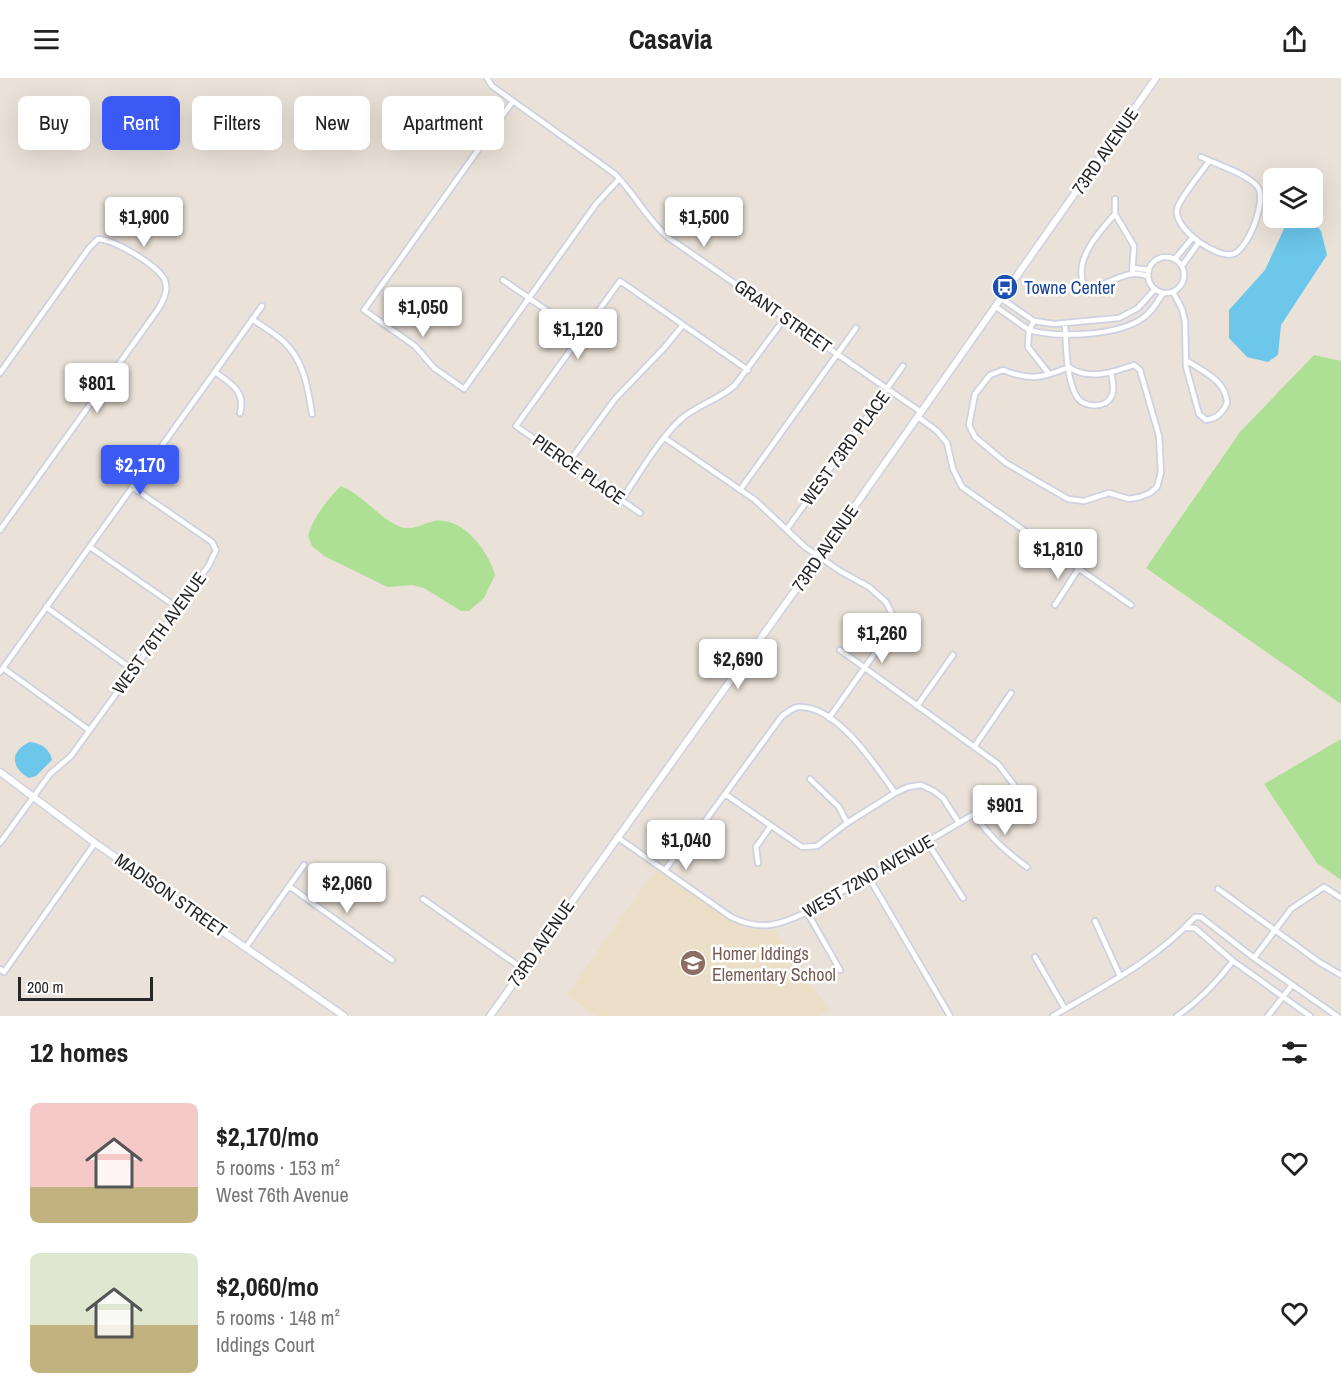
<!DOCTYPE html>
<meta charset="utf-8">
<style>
:root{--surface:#fff;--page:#f6f6f6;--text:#222;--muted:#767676;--accent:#3a59f5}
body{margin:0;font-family:"Archivo Narrow",sans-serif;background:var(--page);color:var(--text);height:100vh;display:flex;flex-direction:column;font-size:22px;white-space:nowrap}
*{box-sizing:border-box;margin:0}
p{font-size:20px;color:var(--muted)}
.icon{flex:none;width:33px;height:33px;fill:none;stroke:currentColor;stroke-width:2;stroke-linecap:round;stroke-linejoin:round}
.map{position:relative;height:938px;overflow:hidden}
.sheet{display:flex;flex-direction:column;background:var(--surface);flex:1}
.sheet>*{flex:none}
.guide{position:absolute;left:18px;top:18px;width:600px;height:54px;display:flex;gap:12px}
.fabs{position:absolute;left:1263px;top:90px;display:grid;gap:12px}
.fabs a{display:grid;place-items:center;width:60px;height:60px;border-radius:9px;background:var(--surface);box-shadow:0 6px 24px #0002;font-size:30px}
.scale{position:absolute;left:18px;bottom:15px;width:135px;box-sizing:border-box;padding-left:6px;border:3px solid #272727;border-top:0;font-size:16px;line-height:21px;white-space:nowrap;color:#272727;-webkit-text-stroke:4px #fff;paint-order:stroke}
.price{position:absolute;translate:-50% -51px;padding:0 14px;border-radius:6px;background:#fff;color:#222;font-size:20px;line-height:39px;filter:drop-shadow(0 2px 3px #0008)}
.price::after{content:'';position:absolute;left:50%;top:36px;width:18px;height:14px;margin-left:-9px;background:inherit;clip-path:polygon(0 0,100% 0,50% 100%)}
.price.on{background:var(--accent);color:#fff}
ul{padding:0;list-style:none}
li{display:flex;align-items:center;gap:18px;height:150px;padding:0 30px}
li span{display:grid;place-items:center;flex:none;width:168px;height:120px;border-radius:9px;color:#555}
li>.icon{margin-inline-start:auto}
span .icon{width:72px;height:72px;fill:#fffc;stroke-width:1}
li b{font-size:26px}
h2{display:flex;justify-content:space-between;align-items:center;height:72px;padding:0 30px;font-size:26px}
.tag{padding:0 21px;border-radius:9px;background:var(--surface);box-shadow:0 6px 24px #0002;font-size:21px;line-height:54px}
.tag.on{background:var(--accent);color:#fff}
header{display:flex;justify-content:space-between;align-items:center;height:78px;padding:0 30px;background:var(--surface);font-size:27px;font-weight:700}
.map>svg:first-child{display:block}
.education{fill:#ebe0c7}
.green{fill:#ade095}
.water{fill:#6cc7eb}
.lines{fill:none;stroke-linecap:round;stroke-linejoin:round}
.street-casing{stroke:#ced1e0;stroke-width:8}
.secondary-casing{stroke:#ced1e0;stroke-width:9}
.street{stroke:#fff;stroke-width:4.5}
.secondary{stroke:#fff;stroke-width:6}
.labels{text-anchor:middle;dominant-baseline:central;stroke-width:5;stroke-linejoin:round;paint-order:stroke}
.street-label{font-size:18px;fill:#272727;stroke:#fff}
.transit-label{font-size:18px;fill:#164399;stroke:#fff;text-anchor:start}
.education-label{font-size:18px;fill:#785e54;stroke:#fff;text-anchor:start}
</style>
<header><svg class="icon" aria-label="menu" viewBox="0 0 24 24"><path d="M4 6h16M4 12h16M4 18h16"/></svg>Casavia<svg class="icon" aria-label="share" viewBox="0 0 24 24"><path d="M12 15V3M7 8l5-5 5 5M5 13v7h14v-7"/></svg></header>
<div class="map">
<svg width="1341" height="938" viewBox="0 0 1341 938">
<rect width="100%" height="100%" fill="#eae2d8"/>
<!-- education -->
<path class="education" d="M 659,787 L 743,850 L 775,852 L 829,932 L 819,938 L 596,938 L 566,917 Z"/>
<!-- green -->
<path class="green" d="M 1314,277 L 1341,283 L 1341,626 L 1146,490 L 1240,354 Z
M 341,408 C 363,417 377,438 398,448 C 412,454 421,446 434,443 C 463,438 489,474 495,497 L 484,520 L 469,533 L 461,533 L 424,510 L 412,507 L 387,509 L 369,500 L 324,478 L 312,468 L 308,458 C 314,438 326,423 341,408 Z
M 1341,661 L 1341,802 L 1317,785 L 1264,706 Z"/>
<!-- water -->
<path class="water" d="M 1289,140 L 1310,140 L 1321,153 L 1327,177 L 1281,247 L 1278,277 L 1268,284 L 1247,279 L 1229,260 L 1229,232 L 1265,192 Z
M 30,664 C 41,665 50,671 52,682 L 36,698 L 29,700 C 11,690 9,673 30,664 Z"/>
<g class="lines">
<!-- street casing -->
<g class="street-casing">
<path id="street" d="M 487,0 L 492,8 L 615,96 C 635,116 647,142 669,160 L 921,334
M 513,23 L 364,232 L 415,268 L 434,290 L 464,311 L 596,126 L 619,101
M 1201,79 C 1216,86 1247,96 1257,108 C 1268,121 1248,172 1233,176 C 1217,181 1174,151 1177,132 C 1178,122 1202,94 1209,83
M 1115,121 L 1115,136 L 1134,168 L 1132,196
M 1115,136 C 1099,154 1073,182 1084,207 C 1102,212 1116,197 1133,196 C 1138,195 1144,197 1148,198
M1148 197a18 18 0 1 1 36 0a18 18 0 1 1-36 0Z
M 1175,181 L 1193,159
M 1182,188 L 1199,164
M 1133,190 L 1149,192
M 503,202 L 582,257
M 1173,214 L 1182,231 L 1185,243 L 1186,289 L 1199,336 L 1206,342 C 1218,340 1222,335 1227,325 C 1226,302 1203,294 1186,282
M 1002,221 L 1034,243 L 1054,246 L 1119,240 L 1138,230 L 1155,211
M 996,229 L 1029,252 C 1058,260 1118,258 1143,240 C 1152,234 1158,223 1163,215
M 252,241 C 262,248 274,255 283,263 C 304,282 308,310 312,336
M 1034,243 L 1029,252 L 1028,269 L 1049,296
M 1065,245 C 1066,265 1066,302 1077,319 C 1084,330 1107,331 1112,317 C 1115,310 1112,301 1111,294
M 1134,287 L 1140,292 L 1159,358 L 1161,394 L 1157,409 L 1150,415 L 1140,419 L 1129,421 L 1109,415 L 1084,423 L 1068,421 L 1006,385 L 975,359 L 969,347 L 975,316 L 990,297 L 1003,292 C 1030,303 1043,300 1069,289 C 1088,303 1114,294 1134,287 Z
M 215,294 C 231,305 246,314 240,335
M 0,295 L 89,170 L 98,161 C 115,162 153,185 163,199 C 170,209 164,221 159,230 L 0,452
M 918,339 L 937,353 L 947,365 L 953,391 L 962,409 L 1131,527
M 665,360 L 755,422 L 805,469 L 840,493 L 869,509 L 886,524 L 893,538 L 892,551 L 829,640
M 569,384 L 615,321 L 664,270 L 683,247
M 740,412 L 856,250
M 622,421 C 640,395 657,364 680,342 C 696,327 719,322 735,307 L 785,240
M 640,435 L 516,348 L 620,203 L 748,292
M 787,451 L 903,288
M 90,469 L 178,530
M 1055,527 L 1079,490
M 46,529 L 133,592
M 3,590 L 89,652
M 0,594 L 262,228
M 917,628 L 953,577
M 974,669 L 1011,615
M 810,701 L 839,729 L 847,745
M 725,716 L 802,769 L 817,768 L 847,745 L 895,715 L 908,709 L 921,707 L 934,713 L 943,720 L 959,745
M 974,736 C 990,759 1004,772 1027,789
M 617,759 L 731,839 C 760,853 778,848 807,834 L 1017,711 L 998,686 L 840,572
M 927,764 L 963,820
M 0,765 L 50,696 L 71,678 L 209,487 L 216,472 L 212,464 L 132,409
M 758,785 L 756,769 L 770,749
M 665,792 L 684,766 L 695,757 L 782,638 C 787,635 792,630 798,629 C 836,626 876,688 895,715
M 868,798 L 950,938
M 289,808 L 392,882
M 1218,811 L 1319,884 L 1341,897
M 423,821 L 523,891
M 807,834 L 840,892
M 1095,843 L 1120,898
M 1185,850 L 1195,850 L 1233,883 L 1310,938
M 246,869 L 304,787
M 1035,879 L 1065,931
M 1254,880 L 1291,831 L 1324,809 L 1341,820
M 0,891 L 4,894 L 95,765
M 1053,938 C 1102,909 1156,882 1195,839 L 1201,839 L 1254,880 L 1337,938
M 1177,938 C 1199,923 1217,904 1233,883
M 1268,938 L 1292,907"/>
</g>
<!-- secondary casing -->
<g class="secondary-casing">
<path id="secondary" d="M 0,694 L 95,765 L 344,938
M 490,938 L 819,479 L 1156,0"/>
</g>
<!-- street -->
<use href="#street" class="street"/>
<!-- secondary -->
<use href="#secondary" class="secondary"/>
</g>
<!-- icons -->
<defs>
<g id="bus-disc" transform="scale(1.35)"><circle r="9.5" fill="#1a4fb4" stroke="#fff"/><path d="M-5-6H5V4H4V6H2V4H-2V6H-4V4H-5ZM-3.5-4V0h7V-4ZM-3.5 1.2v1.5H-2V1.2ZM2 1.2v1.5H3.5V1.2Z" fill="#fff"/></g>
<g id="school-disc" transform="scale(1.35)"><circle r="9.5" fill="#8d6e63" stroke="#fff"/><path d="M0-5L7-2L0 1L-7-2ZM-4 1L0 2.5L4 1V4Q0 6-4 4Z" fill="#fff"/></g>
</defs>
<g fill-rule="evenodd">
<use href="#bus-disc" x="1005" y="209"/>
<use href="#school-disc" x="693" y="885"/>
</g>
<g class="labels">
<!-- street labels -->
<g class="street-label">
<text transform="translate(1105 73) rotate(-55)">73RD AVENUE</text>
<text transform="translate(783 238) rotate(35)">GRANT STREET</text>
<text transform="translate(845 370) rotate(-54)">WEST 73RD PLACE</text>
<text transform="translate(579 391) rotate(35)">PIERCE PLACE</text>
<text transform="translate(825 470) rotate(-55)">73RD AVENUE</text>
<text transform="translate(159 555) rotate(-54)">WEST 76TH AVENUE</text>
<text transform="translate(868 798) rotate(-30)">WEST 72ND AVENUE</text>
<text transform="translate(171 817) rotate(35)">MADISON STREET</text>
<text transform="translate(541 865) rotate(-55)">73RD AVENUE</text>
</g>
<!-- transit labels -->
<g class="transit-label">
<text x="1024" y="209">Towne Center</text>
</g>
<!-- education labels -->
<g class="education-label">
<text x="712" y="875">Homer Iddings<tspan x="712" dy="21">Elementary School</tspan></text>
</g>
</g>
</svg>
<div class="fabs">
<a><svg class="icon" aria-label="layers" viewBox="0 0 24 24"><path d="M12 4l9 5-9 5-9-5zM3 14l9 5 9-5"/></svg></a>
</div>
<div class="scale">200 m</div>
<b class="price" style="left:144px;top:170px">$1,900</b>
<b class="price" style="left:704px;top:170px">$1,500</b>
<b class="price" style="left:423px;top:260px">$1,050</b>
<b class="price" style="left:578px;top:282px">$1,120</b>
<b class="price" style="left:97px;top:336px">$801</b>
<b class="price on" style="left:140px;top:418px">$2,170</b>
<b class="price" style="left:1058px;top:502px">$1,810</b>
<b class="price" style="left:882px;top:586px">$1,260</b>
<b class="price" style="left:738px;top:612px">$2,690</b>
<b class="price" style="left:1005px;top:758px">$901</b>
<b class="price" style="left:686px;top:793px">$1,040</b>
<b class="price" style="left:347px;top:836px">$2,060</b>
<div class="guide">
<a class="tag">Buy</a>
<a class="tag on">Rent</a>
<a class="tag">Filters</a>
<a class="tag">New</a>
<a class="tag">Apartment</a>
</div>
</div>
<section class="sheet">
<h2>12 homes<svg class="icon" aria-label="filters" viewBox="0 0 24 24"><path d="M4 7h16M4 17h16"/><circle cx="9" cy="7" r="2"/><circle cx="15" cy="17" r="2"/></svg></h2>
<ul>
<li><span style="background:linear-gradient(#f6c9c9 70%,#c2b280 0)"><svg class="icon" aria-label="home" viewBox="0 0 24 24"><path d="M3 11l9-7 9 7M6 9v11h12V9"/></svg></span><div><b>$2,170/mo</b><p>5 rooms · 153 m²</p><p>West 76th Avenue</p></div><svg class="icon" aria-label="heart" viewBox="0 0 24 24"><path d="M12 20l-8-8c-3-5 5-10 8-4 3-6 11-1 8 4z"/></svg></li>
<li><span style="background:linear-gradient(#dfe7d0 60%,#c2b280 0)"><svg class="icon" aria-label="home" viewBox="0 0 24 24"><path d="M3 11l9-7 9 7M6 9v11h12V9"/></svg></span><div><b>$2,060/mo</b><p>5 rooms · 148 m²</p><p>Iddings Court</p></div><svg class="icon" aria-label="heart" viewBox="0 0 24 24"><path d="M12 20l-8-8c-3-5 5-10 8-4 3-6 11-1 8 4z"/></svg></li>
</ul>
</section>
